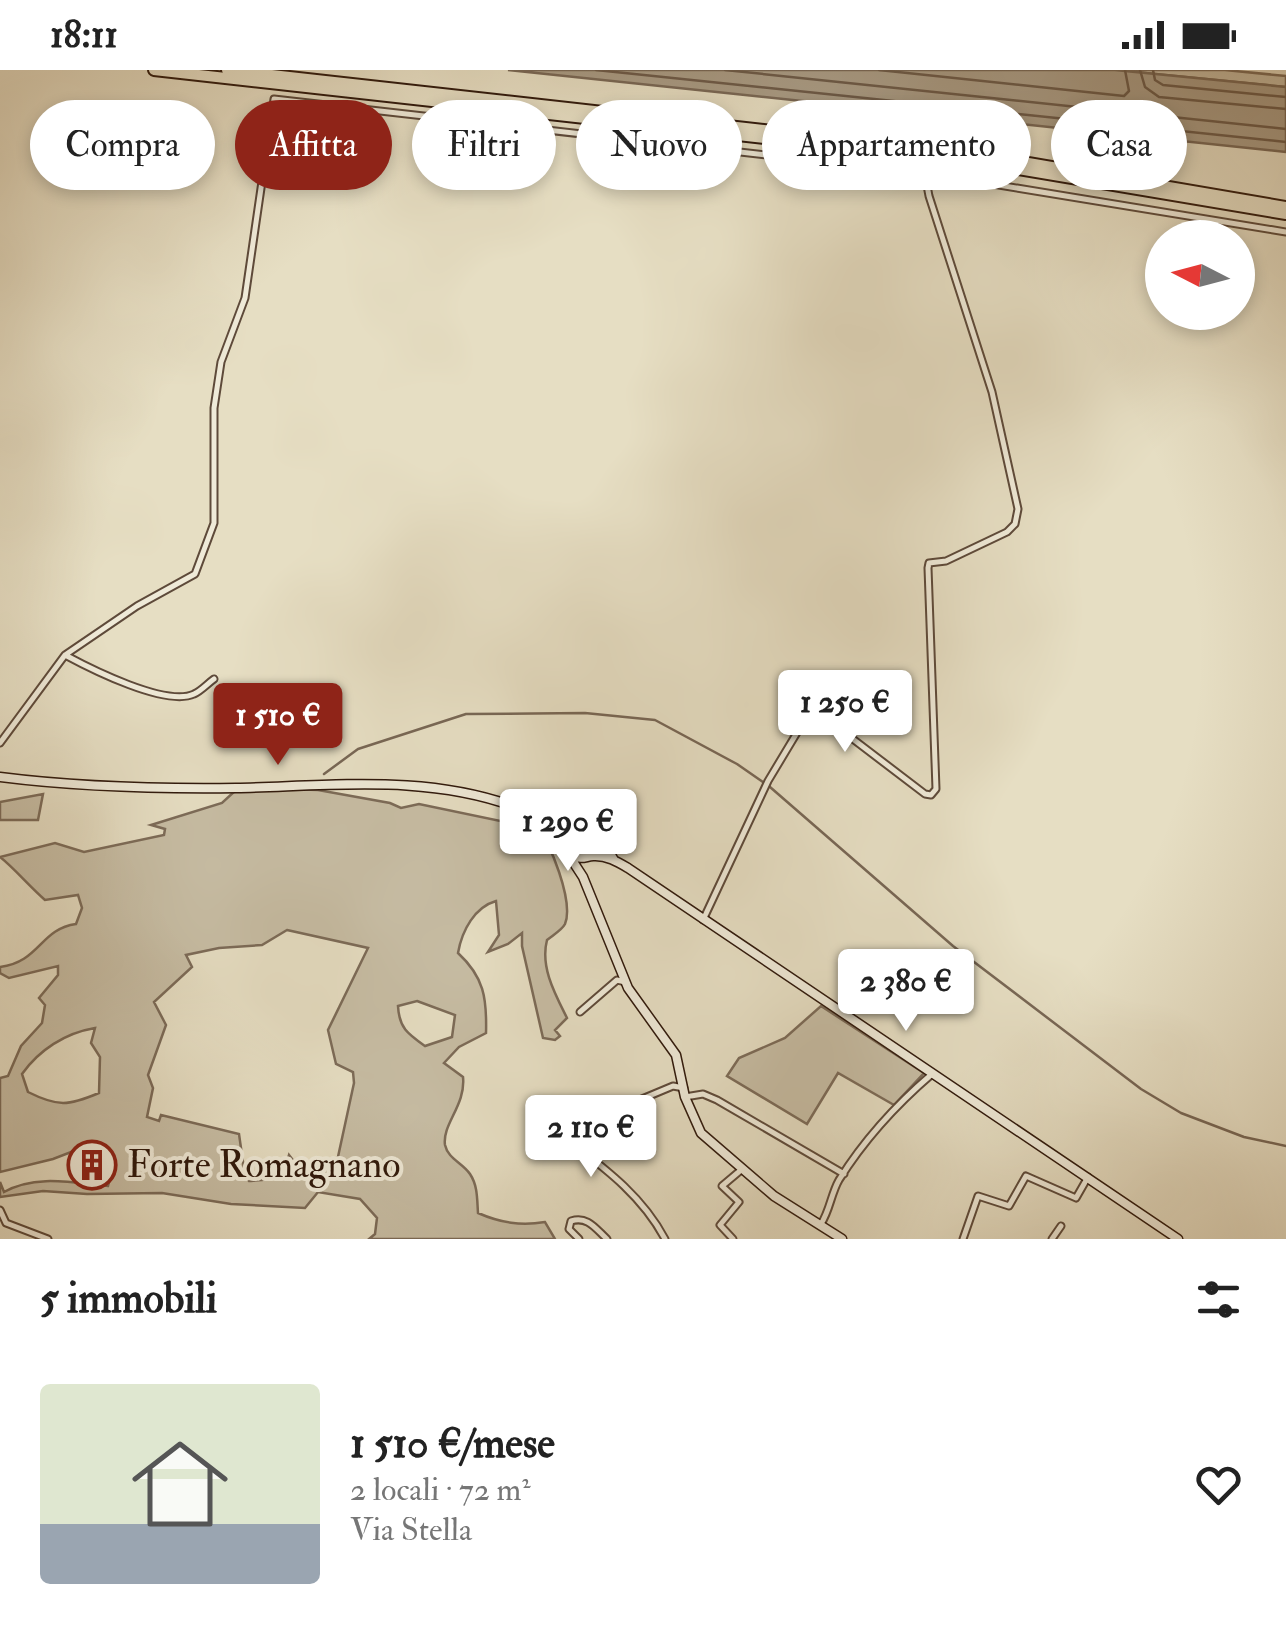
<!DOCTYPE html>
<html lang="it">
<meta charset="utf-8">
<style>
:root{--surface:#fff;--page:#f6f6f6;--text:#222;--muted:#767676;--accent:#8f2418}
body{margin:0;font-family:"IM FELL Double Pica",serif;background:var(--page);color:var(--text);height:100vh;display:flex;flex-direction:column;font-size:38px;white-space:nowrap}
*{box-sizing:border-box;margin:0}
p{font-size:32px;color:var(--muted)}
.icon{flex:none;width:55px;height:55px;fill:none;stroke:currentColor;stroke-width:2;stroke-linecap:round;stroke-linejoin:round}
.map{position:relative;height:1169px;overflow:hidden}
.sheet{display:flex;flex-direction:column;background:var(--surface);flex:1}
.sheet>*{flex:none}
.top-card{position:absolute;left:30px;top:30px;width:1228px;height:90px;display:flex;gap:20px}
.needle{width:65px;rotate:276deg}
.controls{position:absolute;left:1145px;top:150px;display:grid;gap:20px}
.controls a{display:grid;place-items:center;width:110px;height:110px;border-radius:50%;background:var(--surface);box-shadow:0 5px 15px #0003;font-size:50px}
.price{position:absolute;translate:-50% -85px;padding:0 22px;border-radius:10px;background:#fff;color:#222;font-size:32px;line-height:65px;filter:drop-shadow(0 2px 5px #0008)}
.price::after{content:'';position:absolute;left:50%;top:60px;width:30px;height:22px;margin-left:-15px;background:inherit;clip-path:polygon(0 0,100% 0,50% 100%)}
.price.active{background:var(--accent);color:#fff}
ul{padding:0;list-style:none}
li{display:flex;align-items:center;gap:30px;height:250px;padding:0 40px}
li span{display:grid;place-items:center;flex:none;width:280px;height:200px;border-radius:10px;color:#555}
li>.icon{margin-inline-start:auto}
span .icon{width:120px;height:120px;fill:#fffc;stroke-width:1}
li b{font-size:42px}
h2{display:flex;justify-content:space-between;align-items:center;height:120px;padding:0 40px;font-size:42px}
.chip{padding:0 35px;border-radius:45px;background:var(--surface);box-shadow:0 5px 15px #0003;font-size:35px;line-height:90px}
.chip.active{background:var(--accent);color:#fff}
.status{display:flex;justify-content:space-between;align-items:center;height:70px;padding:0 50px;background:var(--surface);direction:ltr}
.status svg{height:28px;fill:currentColor}
.map>svg:first-child{display:block}
.green{fill:#c7bda4;stroke:#7c6b58;stroke-width:2.5;fill-rule:evenodd}
.water{fill:#a89b85;stroke:#786755;stroke-width:2.5}
.lines{fill:none;stroke-linecap:round;stroke-linejoin:round}
.shore{stroke:#6c5a48;stroke-width:2.5}
.stream{stroke:#786755;stroke-width:2.5}
.street-casing{stroke:#5e4a3a;stroke-width:9}
.secondary-casing{stroke:#30190c;stroke-width:11}
.highway-casing{stroke:#30190c;stroke-width:14}
.street{stroke:#efead8;stroke-width:5}
.secondary{stroke:#efead8;stroke-width:8}
.highway{stroke:#e6dec3;stroke-width:10}
.labels{text-anchor:middle;dominant-baseline:central;stroke-width:8;stroke-linejoin:round;paint-order:stroke}
.poi-label{font-size:38px;fill:#30190c;stroke:#efead8;text-anchor:start}
</style>
<div class="status"><b>18:11</b><svg viewBox="0 0 49 12"><path d="M0 12V9h3v3zM5 12V6h3v6zM10 12V3h3v9zM15 12V0h3v12zM26 1h20v11H26zM47 4h2v5h-2z"/></svg></div>
<div class="map">
<svg width="1286" height="1169" viewBox="0 0 1286 1169">
<rect width="100%" height="100%" fill="#e6dec3"/>
<filter id="stains"><feTurbulence type="fractalNoise" baseFrequency=".002" numOctaves="4"/><feColorMatrix values="0 0 0 0 .2 0 0 0 0 .09 0 0 0 0 .02 0 0 0 .5 -.17"/></filter>
<radialGradient id="worn" r=".72"><stop offset=".6" stop-color="#630" stop-opacity="0"/><stop offset="1" stop-color="#630" stop-opacity=".3"/></radialGradient>
<!-- green -->
<path class="green" d="M 1115,0 L 1225,0 L 1286,6 L 1286,17 Z
M 259,718 L 318,720 L 390,733 L 401,738 L 419,734 L 524,756 L 536,755 C 550,771 574,832 565,854 C 562,860 553,865 547,870 C 540,897 555,924 567,948 L 555,960 L 560,966 L 555,970 L 543,968 L 522,876 L 522,863 L 508,874 L 488,882 L 499,865 L 496,831 C 475,837 462,860 458,883 C 484,907 487,928 486,963 L 459,977 L 444,993 L 463,1007 C 466,1035 442,1054 445,1075 C 448,1089 463,1093 470,1104 C 478,1116 477,1130 478,1143 C 501,1153 521,1156 545,1152 L 555,1169 L 369,1169 L 375,1164 L 377,1148 L 360,1129 L 318,1122 L 305,1138 L 231,1134 L 162,1123 L 87,1124 L 43,1121 L 0,1127 L 0,1112 L 4,1122 C 36,1104 74,1113 108,1116 L 114,1092 L 97,1072 L 53,1089 L 0,1102 L 0,1008 L 8,1006 L 21,976 L 42,953 L 45,935 L 39,928 L 58,905 L 58,896 L 9,908 L 0,903 L 0,897 C 40,892 40,859 76,854 L 82,838 L 78,825 L 45,830 C 29,816 14,798 0,787 L 55,773 L 84,782 L 164,765 L 165,759 L 151,755 L 222,733 L 236,720 ZM 287,860 L 368,878 L 328,960 L 336,994 L 353,1002 L 354,1013 L 336,1096 L 299,1098 L 289,1085 C 282,1110 274,1109 249,1111 L 245,1106 L 239,1064 L 161,1045 L 159,1051 L 147,1047 L 153,1018 L 148,1005 L 166,955 L 154,932 L 192,897 L 186,885 L 219,878 L 262,875 ZM 417,931 L 455,945 L 452,967 L 425,976 C 408,964 399,958 398,936 ZM 95,958 L 91,973 L 100,987 L 99,1023 C 68,1036 58,1037 28,1022 L 22,1004 C 39,980 65,963 95,958 Z
M 43,724 L 38,750 L 0,750 L 0,732 Z
M 578,753 C 590,761 603,767 593,782 L 579,785 L 563,773 L 566,758 Z
M 821,936 L 924,1003 L 894,1035 L 838,1003 L 807,1054 L 727,1006 L 739,988 L 785,968 Z"/>
<!-- water -->
<path class="water" d="M 508,0 L 1115,0 L 1286,17 L 1286,82 Z"/>
<g class="lines">
<!-- shore -->
<path class="shore" d="M 596,0 L 1286,72
M 725,0 L 1286,59
M 879,0 L 1124,26 L 1129,21 L 1125,0
M 1140,0 L 1145,17 L 1159,27 L 1286,39
M 1153,0 L 1155,10 L 1163,15 L 1286,27"/>
<!-- stream -->
<path class="stream" d="M 324,704 L 358,679 L 466,644 L 585,643 L 655,650 L 737,694 L 770,717 L 953,876 L 1141,1019 L 1181,1043 L 1244,1067 L 1286,1076"/>
<!-- street casing -->
<g class="street-casing">
<path id="street" d="M 65,585 C 91,599 166,637 194,624 C 201,621 207,614 214,609
M 0,673 L 65,585 L 137,536 L 195,504 L 214,453 L 214,338 L 221,292 L 245,228 L 274,29 L 925,103 L 1286,162
M 703,850 L 768,711 L 810,641 L 824,647 L 925,724 L 931,725 L 936,719 L 928,498 L 929,493 L 946,491 L 1007,462 L 1015,454 L 1018,439 L 992,322 L 929,126 L 925,105
M 580,942 L 617,910 L 625,912
M 685,1027 L 703,1024 L 717,1030 L 844,1104
M 618,1039 L 673,1016 L 684,1018
M 532,1041 C 579,1082 635,1112 665,1169
M 0,1140 L 6,1153 L 48,1169
M 821,1154 C 830,1140 831,1124 839,1110 C 864,1070 897,1034 932,1004
M 579,1169 L 569,1159 L 571,1151 C 588,1146 595,1158 607,1169
M 733,1169 L 720,1155 L 739,1132 L 722,1116 L 741,1100
M 963,1169 L 978,1126 L 1009,1136 L 1026,1106 L 1076,1128 L 1088,1107
M 1052,1169 L 1061,1156"/>
</g>
<!-- secondary casing -->
<g class="secondary-casing">
<path id="secondary" d="M 0,707 C 78,717 157,719 236,718 C 331,716 432,703 523,740 C 548,751 552,775 572,785 C 582,790 584,787 593,786 C 606,785 618,792 628,798 L 1178,1169
M 539,749 C 558,751 582,745 597,760 C 604,767 608,781 614,790
M 570,787 L 583,807 L 628,918 L 676,985 L 685,1027 L 701,1063 L 774,1126 L 842,1169"/>
</g>
<!-- highway casing -->
<g class="highway-casing">
<path id="highway" d="M 154,0 L 970,91 L 1286,144
M 227,0 L 970,83 L 1286,137"/>
</g>
<!-- street -->
<use href="#street" class="street"/>
<!-- secondary -->
<use href="#secondary" class="secondary"/>
<!-- highway -->
<use href="#highway" class="highway"/>
</g>
<!-- icons -->
<defs>
<g id="building-ring" transform="scale(2.5)"><circle r="9.5" fill="#efead8" stroke="#8f2418" stroke-width="1.5"/><path d="M-4-6H4V6H1V3H-1V6H-4ZM-2.5-4.3h1.7v1.8h-1.7ZM.8-4.3h1.7v1.8H.8ZM-2.5-1h1.7V.8h-1.7ZM.8-1h1.7V.8H.8Z" fill="#8f2418"/></g>
</defs>
<g fill-rule="evenodd">
<use href="#building-ring" x="92" y="1095"/>
</g>
<g class="labels">
<!-- poi labels -->
<g class="poi-label">
<text x="127" y="1095">Forte Romagnano</text>
</g>
</g>
<rect width="100%" height="100%" filter="url(#stains)"/>
<rect width="100%" height="100%" fill="url(#worn)"/>
</svg>
<div class="controls">
<a><svg class="needle" viewBox="-14 -14 28 28"><path d="M0-13l5 13h-10z" fill="#e53935"/><path d="M0 13l5-13h-10z" fill="#767676"/></svg></a>
</div>
<b class="price" style="left:845px;top:685px">1 250 €</b>
<b class="price active" style="left:278px;top:698px">1 510 €</b>
<b class="price" style="left:568px;top:804px">1 290 €</b>
<b class="price" style="left:906px;top:964px">2 380 €</b>
<b class="price" style="left:591px;top:1110px">2 110 €</b>
<div class="top-card">
<a class="chip">Compra</a>
<a class="chip active">Affitta</a>
<a class="chip">Filtri</a>
<a class="chip">Nuovo</a>
<a class="chip">Appartamento</a>
<a class="chip">Casa</a>
</div>
</div>
<section class="sheet">
<h2>5 immobili<svg class="icon" aria-label="filters" viewBox="0 0 24 24"><path d="M4 7h16M4 17h16"/><circle cx="9" cy="7" r="2"/><circle cx="15" cy="17" r="2"/></svg></h2>
<ul>
<li><span style="background:linear-gradient(#dfe7d0 70%,#9aa5b1 0)"><svg class="icon" aria-label="home" viewBox="0 0 24 24"><path d="M3 11l9-7 9 7M6 9v11h12V9"/></svg></span><div><b>1 510 €/mese</b><p>2 locali · 72 m²</p><p>Via Stella</p></div><svg class="icon" aria-label="heart" viewBox="0 0 24 24"><path d="M12 20l-8-8c-3-5 5-10 8-4 3-6 11-1 8 4z"/></svg></li>
</ul>
</section>
